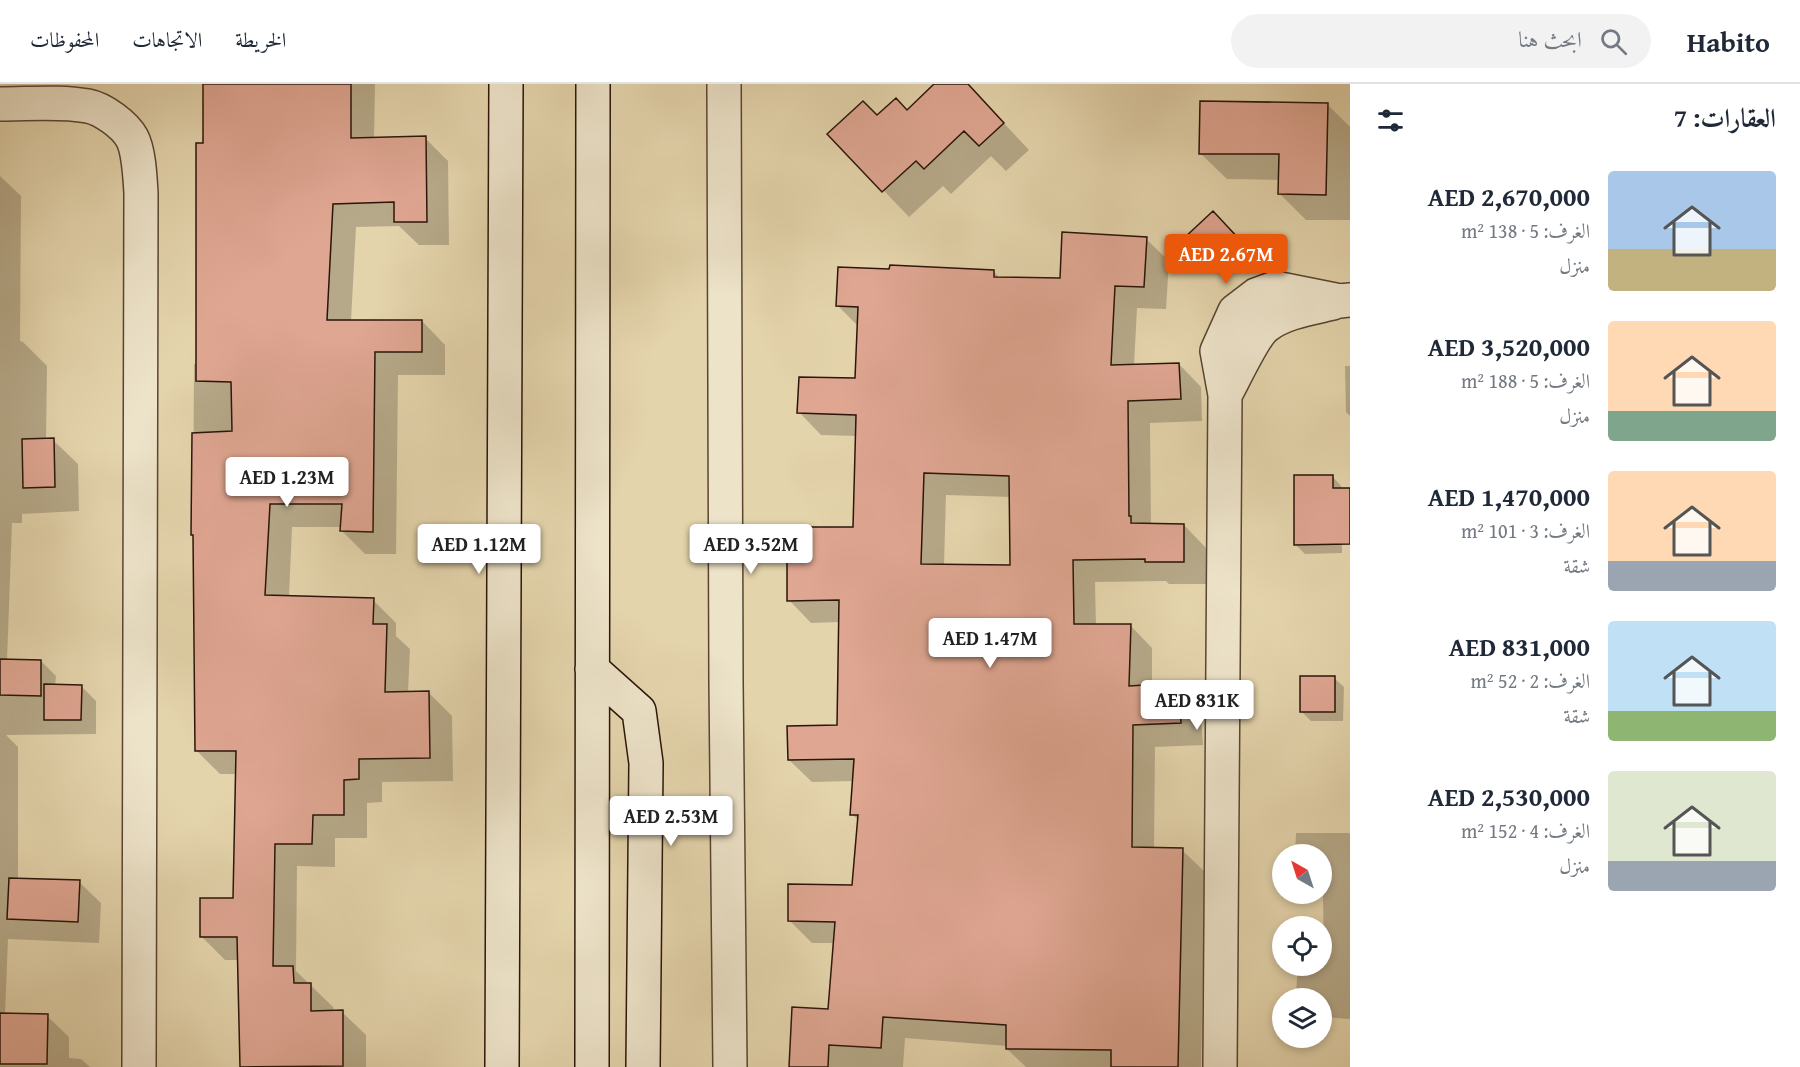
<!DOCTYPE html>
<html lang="ar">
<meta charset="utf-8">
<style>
:root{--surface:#fff;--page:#f2f2f3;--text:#1f2937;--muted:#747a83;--line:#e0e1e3;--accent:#ea580c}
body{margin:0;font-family:"Gentium Book Plus",Amiri,serif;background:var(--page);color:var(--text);direction:rtl;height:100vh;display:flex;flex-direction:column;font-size:22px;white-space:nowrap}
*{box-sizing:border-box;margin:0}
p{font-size:20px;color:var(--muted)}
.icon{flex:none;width:33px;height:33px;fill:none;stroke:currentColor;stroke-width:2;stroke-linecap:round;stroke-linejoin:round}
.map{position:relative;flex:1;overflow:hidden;direction:ltr}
.drawer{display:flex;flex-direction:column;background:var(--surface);width:450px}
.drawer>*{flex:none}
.needle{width:39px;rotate:321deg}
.fabs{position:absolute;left:1272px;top:760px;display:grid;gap:12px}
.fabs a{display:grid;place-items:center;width:60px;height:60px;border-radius:50%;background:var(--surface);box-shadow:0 3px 9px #0003;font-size:30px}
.price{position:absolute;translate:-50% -51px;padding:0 14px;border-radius:6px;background:#fff;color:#222;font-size:20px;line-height:39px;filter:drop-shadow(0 2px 3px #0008)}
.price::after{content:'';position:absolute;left:50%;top:36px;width:18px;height:14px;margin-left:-9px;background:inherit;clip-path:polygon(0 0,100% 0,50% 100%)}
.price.active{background:var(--accent);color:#fff}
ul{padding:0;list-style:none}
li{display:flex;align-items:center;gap:18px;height:150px;padding:0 24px}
li span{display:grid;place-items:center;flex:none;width:168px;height:120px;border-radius:6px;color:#555}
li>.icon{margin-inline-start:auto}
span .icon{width:72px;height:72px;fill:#fffc;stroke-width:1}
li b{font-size:26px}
h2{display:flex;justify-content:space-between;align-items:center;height:72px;padding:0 24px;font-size:26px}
header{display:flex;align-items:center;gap:36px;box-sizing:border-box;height:84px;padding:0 30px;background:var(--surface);border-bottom:2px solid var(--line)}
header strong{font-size:28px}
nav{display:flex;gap:33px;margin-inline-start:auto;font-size:21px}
.search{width:420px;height:54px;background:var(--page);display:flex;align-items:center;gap:15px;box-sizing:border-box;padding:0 21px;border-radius:33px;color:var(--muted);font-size:22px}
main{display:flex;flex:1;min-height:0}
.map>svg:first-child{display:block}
.shadow{fill:#0003;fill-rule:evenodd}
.building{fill:#dfa692;stroke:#2b1509;stroke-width:1.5;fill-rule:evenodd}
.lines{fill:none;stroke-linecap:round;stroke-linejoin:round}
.minor-casing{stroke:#594532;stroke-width:36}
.secondary-casing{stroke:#2b1509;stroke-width:36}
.minor{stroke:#ede3c9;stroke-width:33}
.secondary{stroke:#ede3c9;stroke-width:33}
</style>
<header>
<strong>Habito</strong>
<div class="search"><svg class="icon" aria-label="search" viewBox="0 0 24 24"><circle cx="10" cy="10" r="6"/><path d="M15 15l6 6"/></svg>ابحث هنا</div>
<nav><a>الخريطة</a><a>الاتجاهات</a><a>المحفوظات</a></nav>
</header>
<main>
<section class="drawer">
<h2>العقارات: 7<svg class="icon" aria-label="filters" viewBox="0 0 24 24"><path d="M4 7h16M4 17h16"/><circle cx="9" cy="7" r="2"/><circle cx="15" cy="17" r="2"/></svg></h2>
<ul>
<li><span style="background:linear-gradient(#a9c7e8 65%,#c2b280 0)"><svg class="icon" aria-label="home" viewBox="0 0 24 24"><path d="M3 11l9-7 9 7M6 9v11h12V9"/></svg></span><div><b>AED 2,670,000</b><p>الغرف: 5 · 138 m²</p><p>منزل</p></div></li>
<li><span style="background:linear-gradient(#ffd9b3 75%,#7fa58c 0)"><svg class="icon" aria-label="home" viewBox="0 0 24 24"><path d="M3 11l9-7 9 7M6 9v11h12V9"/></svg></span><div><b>AED 3,520,000</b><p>الغرف: 5 · 188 m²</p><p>منزل</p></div></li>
<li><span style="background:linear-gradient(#ffd9b3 75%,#9aa5b1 0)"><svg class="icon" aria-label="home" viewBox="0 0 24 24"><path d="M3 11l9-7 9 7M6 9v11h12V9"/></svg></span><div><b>AED 1,470,000</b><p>الغرف: 3 · 101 m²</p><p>شقة</p></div></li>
<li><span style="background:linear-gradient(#bfe0f5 75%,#8fb573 0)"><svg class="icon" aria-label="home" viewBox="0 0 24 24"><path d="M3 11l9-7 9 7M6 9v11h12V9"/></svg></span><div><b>AED 831,000</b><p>الغرف: 2 · 52 m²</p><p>شقة</p></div></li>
<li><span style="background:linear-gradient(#dfe7d0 75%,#9aa5b1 0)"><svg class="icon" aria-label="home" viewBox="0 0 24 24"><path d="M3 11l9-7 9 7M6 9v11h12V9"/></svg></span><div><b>AED 2,530,000</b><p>الغرف: 4 · 152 m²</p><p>منزل</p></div></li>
</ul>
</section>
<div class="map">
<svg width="1350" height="983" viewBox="0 0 1350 983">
<rect width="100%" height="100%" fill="#e4d4ac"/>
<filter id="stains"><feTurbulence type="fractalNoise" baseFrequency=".00333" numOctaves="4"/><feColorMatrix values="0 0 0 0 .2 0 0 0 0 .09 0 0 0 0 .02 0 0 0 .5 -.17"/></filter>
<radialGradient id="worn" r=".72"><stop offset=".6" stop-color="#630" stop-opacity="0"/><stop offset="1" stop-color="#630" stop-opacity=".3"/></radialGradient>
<!-- shadow -->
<path class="shadow" d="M 205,0 L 375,0 L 374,55 L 425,54 L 448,77 L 449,161 L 419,161 L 399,142 L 356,143 L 351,237 L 422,237 L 445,261 L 445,291 L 398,291 L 396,470 L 365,470 L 342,447 L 342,443 L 292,443 L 289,513 L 373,516 L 396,539 L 396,552 L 410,565 L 408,609 L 429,609 L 452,632 L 453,697 L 382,698 L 382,718 L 367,719 L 367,754 L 335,754 L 335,783 L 297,782 L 296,887 L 333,923 L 334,928 L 342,928 L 366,951 L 366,983 L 242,983 L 239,876 L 225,876 L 202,853 L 235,816 L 237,690 L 220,690 L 197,667 L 195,453 L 193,450 L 194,280 L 197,280 L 205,61 Z
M 936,0 L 967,0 L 1029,66 L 1006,87 L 991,72 L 951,110 L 943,102 L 909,133 L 830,50 L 877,33 L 907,27 Z
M 1328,21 L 1350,43 L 1350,151 L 1350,136 L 1306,136 L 1280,110 L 1280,96 L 1227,95 L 1200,69 Z
M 0,92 L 21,112 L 20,257 L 23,258 L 47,282 L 46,356 L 53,356 L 78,380 L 79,427 L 22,430 L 22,439 L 12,439 L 7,577 L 41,577 L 56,592 L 55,602 L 81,602 L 96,617 L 96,650 L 6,651 L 18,663 L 18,795 L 79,798 L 101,819 L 99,859 L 8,855 L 5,931 L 47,932 L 69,953 L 69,974 L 81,975 L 90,983 L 0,983 Z
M 1213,130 L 1248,167 L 1221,192 L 1186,155 Z
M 1146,155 L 1169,177 L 1166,225 L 1137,224 L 1134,282 L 1179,280 L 1201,303 L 1202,337 L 1150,339 L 1151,441 L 1184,441 L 1206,464 L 1206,500 L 1169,500 L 1166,497 L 1095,498 L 1096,541 L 1130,541 L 1152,564 L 1152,602 L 1178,601 L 1200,623 L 1203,661 L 1155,663 L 1154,765 L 1182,766 L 1205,788 L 1201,983 L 1026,983 L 1007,965 L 1007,962 L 905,954 L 903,983 L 790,983 L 830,926 L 835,859 L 812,859 L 789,836 L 854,802 L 859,737 L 852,730 L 854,697 L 812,698 L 789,676 L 839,642 L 840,538 L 811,539 L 789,516 L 854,445 L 857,352 L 821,351 L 799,328 L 856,295 L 858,242 L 838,222 L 993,187 L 1001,195 L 1061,196 ZM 946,411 L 1011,413 L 1011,482 L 944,482 Z
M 1345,282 L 1350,282 L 1350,332 L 1346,328 Z
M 1332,392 L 1341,402 L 1342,469 L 1305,470 L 1296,461 Z
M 1334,594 L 1344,603 L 1343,637 L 1311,637 L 1302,628 Z
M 1296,749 L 1349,749 L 1350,750 L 1350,935 L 1322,933 L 1322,915 L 1303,915 L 1296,908 L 1298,882 L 1322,882 L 1322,876 L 1324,876 L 1323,810 L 1320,810 L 1322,810 L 1322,771 L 1295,771 Z"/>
<!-- building -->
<path class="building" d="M 203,0 L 351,0 L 351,54 L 426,52 L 427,138 L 394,138 L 394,118 L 333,120 L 327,236 L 422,236 L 422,268 L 375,268 L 373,448 L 340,447 L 342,420 L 270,420 L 265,511 L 374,514 L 373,540 L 387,540 L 385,608 L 429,607 L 430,674 L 359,675 L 359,695 L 344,696 L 344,731 L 313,731 L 312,760 L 275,760 L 273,882 L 293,882 L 294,899 L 311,899 L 311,927 L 343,926 L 343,982 L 240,983 L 237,853 L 200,853 L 200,814 L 233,814 L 236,667 L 195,667 L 193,451 L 191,451 L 192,349 L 232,347 L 231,298 L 196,297 L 196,59 L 203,59 Z
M 934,0 L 968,0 L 1004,39 L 979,62 L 964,47 L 924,85 L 916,77 L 882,108 L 827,50 L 863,17 L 877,31 L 896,14 L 907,26 Z
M 1200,17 L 1328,19 L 1326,111 L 1278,110 L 1279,70 L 1199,70 Z
M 1213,127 L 1241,157 L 1211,184 L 1183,155 Z
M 1062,148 L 1147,153 L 1144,203 L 1115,202 L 1111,281 L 1179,279 L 1181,315 L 1128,317 L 1129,432 L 1131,432 L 1131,439 L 1184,440 L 1184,478 L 1145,478 L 1145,475 L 1073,476 L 1074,540 L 1131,540 L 1129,602 L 1178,599 L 1181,639 L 1133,641 L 1132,763 L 1183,764 L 1178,983 L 1111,983 L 1111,966 L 1006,965 L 1006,941 L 883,933 L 881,964 L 829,961 L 828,983 L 789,983 L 792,923 L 828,925 L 835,838 L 788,837 L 788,800 L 852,801 L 858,731 L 850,731 L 854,675 L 788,676 L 787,642 L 837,641 L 839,516 L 787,517 L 787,443 L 853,443 L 856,331 L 797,329 L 799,293 L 855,294 L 858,223 L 836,222 L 838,183 L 889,185 L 890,181 L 994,186 L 994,193 L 1060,194 ZM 924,389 L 1009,392 L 1010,481 L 921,480 Z
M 54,354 L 55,403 L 23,404 L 22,355 Z
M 1294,391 L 1333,391 L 1333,404 L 1350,404 L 1350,460 L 1294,461 Z
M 0,575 L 41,576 L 41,612 L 0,611 Z
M 1300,592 L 1335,592 L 1335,628 L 1300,628 Z
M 44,600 L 82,601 L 81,636 L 44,636 Z
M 9,794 L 80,796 L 78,838 L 7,835 Z
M 0,929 L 48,930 L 47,980 L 0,980 Z"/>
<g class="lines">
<!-- minor casing -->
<g class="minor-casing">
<path id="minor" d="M 724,0 L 726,598 L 730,983
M 0,20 C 29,20 60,17 88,22 C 103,25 125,41 132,54 C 139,67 140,94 141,109 L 139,983
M 1225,311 C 1234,295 1254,251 1266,242 C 1284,228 1312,224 1333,219
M 1220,983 L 1225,311 L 1217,267 L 1235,227 L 1256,211 L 1275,204 L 1340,217 L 1350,216"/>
</g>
<!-- secondary casing -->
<g class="secondary-casing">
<path id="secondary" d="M 592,585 L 639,627 L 646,679 L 643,983
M 502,983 L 506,0
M 592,983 L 593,0"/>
</g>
<!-- minor -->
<use href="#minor" class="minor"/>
<!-- secondary -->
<use href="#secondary" class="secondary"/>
</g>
<rect width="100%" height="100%" filter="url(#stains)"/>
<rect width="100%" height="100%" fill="url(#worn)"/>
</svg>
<div class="fabs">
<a><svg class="needle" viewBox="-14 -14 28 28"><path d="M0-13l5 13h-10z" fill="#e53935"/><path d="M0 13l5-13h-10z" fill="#747a83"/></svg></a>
<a><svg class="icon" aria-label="locate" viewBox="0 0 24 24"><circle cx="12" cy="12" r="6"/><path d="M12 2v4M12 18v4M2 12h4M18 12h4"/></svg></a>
<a><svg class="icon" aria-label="layers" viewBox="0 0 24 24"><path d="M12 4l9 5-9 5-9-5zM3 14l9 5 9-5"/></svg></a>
</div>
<b class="price active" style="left:1226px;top:201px">AED 2.67M</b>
<b class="price" style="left:287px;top:424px">AED 1.23M</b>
<b class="price" style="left:479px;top:491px">AED 1.12M</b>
<b class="price" style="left:751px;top:491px">AED 3.52M</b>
<b class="price" style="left:990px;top:585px">AED 1.47M</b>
<b class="price" style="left:1197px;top:647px">AED 831K</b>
<b class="price" style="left:671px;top:763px">AED 2.53M</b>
</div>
</main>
